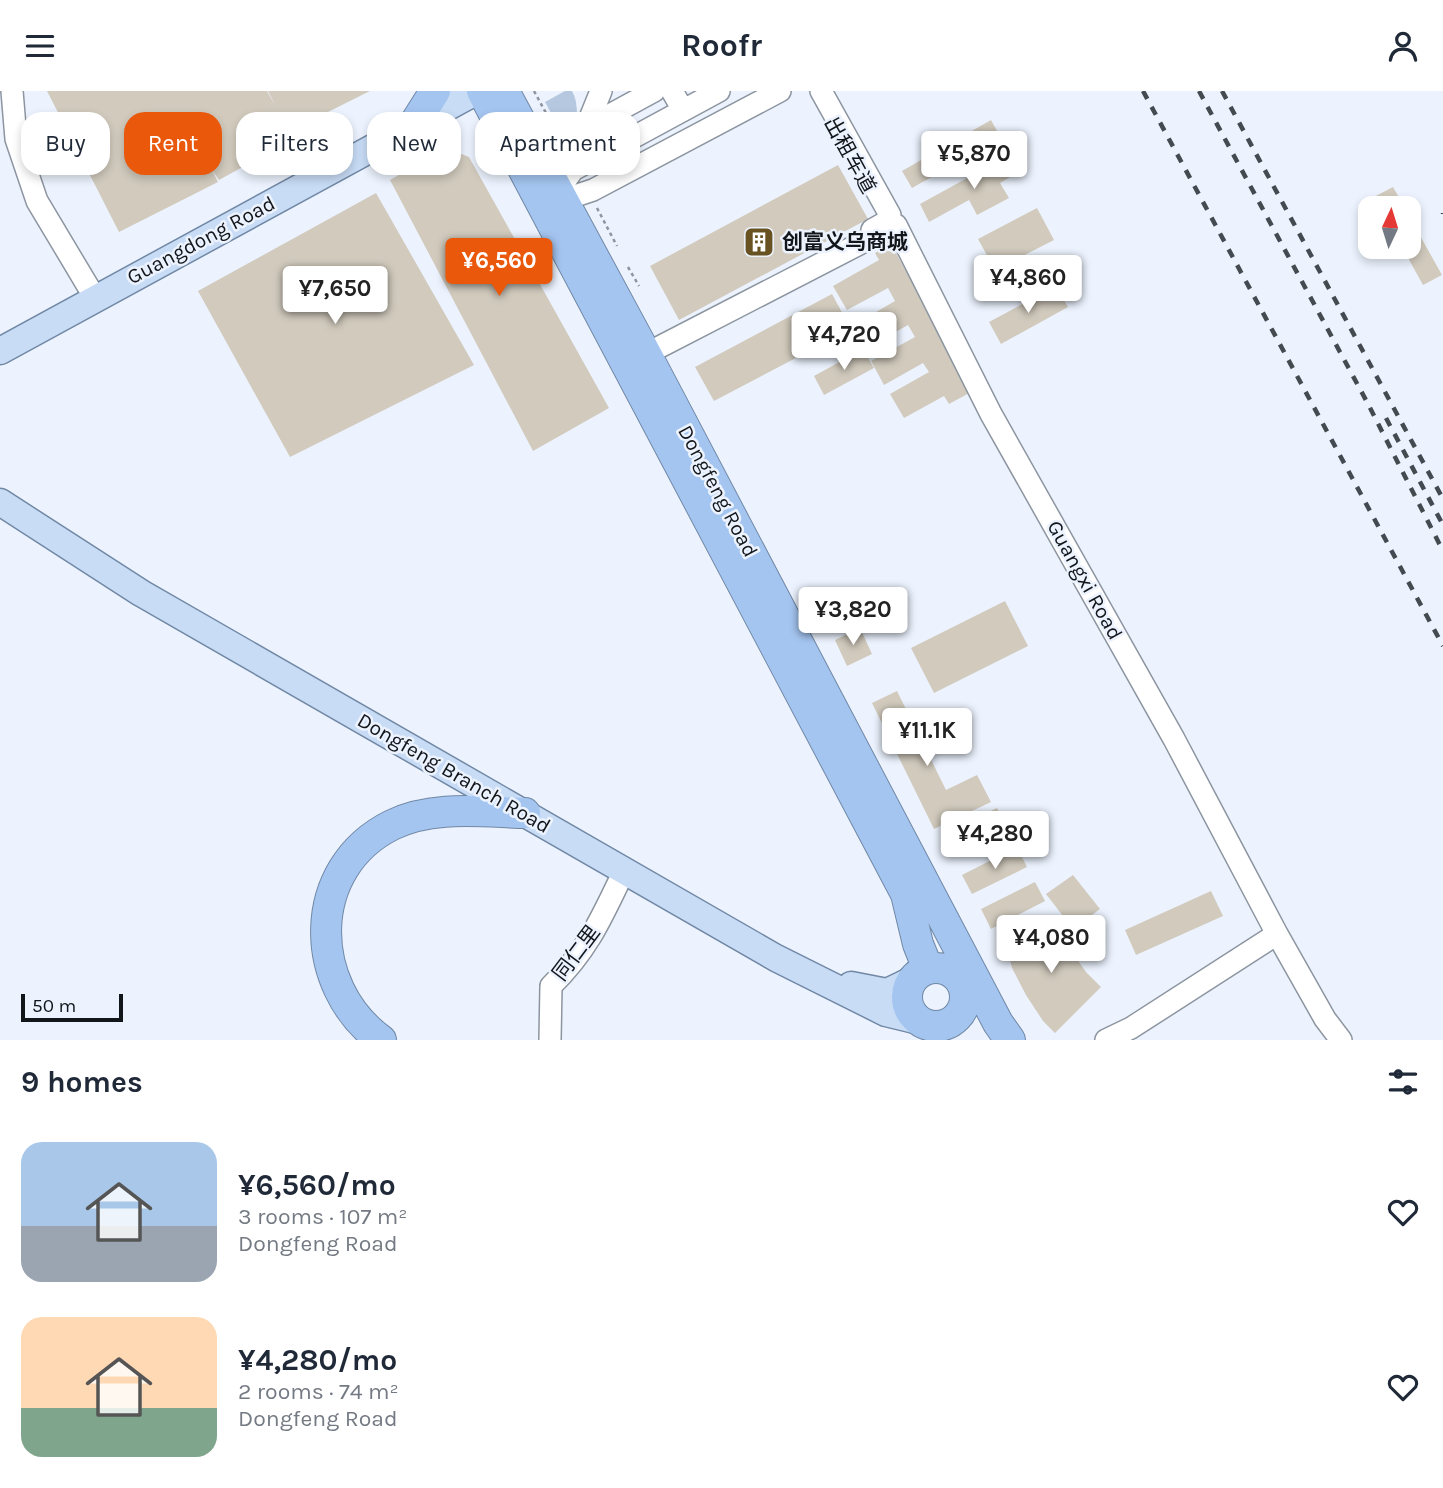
<!DOCTYPE html>
<meta charset="utf-8">
<style>
:root{--surface:#fff;--page:#f6f6f7;--text:#1f2937;--muted:#747a83;--accent:#ea580c}
body{margin:0;font-family:Karla,"Noto Sans SC",sans-serif;background:var(--page);color:var(--text);height:100vh;display:flex;flex-direction:column;font-size:26px;white-space:nowrap}
*{box-sizing:border-box;margin:0}
p{font-size:23px;color:var(--muted)}
.icon{flex:none;width:38px;height:38px;fill:none;stroke:currentColor;stroke-width:2;stroke-linecap:round;stroke-linejoin:round}
.map{position:relative;height:949px;overflow:hidden}
.details{display:flex;flex-direction:column;background:var(--surface);flex:1}
.details>*{flex:none}
.guide{position:absolute;left:21px;top:21px;width:700px;height:63px;display:flex;gap:14px}
.needle{width:46px;rotate:4deg}
.fabs{position:absolute;left:1358px;top:105px;display:grid;gap:14px}
.fabs a{display:grid;place-items:center;width:63px;height:63px;border-radius:14px;background:var(--surface);box-shadow:0 4px 10px #0003;font-size:35px}
.scale{position:absolute;left:21px;bottom:18px;width:102px;box-sizing:border-box;padding-left:7px;border:4px solid #12161a;border-top:0;font-size:19px;line-height:24px;white-space:nowrap;color:#12161a;-webkit-text-stroke:5px #ecf3fe;paint-order:stroke}
.price{position:absolute;translate:-50% -60px;padding:0 16px;border-radius:7px;background:#fff;color:#222;font-size:23px;line-height:46px;filter:drop-shadow(0 2px 4px #0008)}
.price::after{content:'';position:absolute;left:50%;top:42px;width:21px;height:16px;margin-left:-10px;background:inherit;clip-path:polygon(0 0,100% 0,50% 100%)}
.price.active{background:var(--accent);color:#fff}
ul{padding:0;list-style:none}
li{display:flex;align-items:center;gap:21px;height:175px;padding:0 21px}
li span{display:grid;place-items:center;flex:none;width:196px;height:140px;border-radius:21px;color:#555}
li>.icon{margin-inline-start:auto}
span .icon{width:84px;height:84px;fill:#fffc;stroke-width:1}
li b{font-size:30px}
h2{display:flex;justify-content:space-between;align-items:center;height:84px;padding:0 21px;font-size:30px}
.tag{padding:0 24px;border-radius:21px;background:var(--surface);box-shadow:0 4px 10px #0003;font-size:24px;line-height:63px}
.tag.active{background:var(--accent);color:#fff}
header{display:flex;justify-content:space-between;align-items:center;height:91px;padding:0 21px;background:var(--surface);font-size:32px;font-weight:700}
.map>svg:first-child{display:block}
.green{fill:#b6c8e0}
.building{fill:#d1cabd}
.lines{fill:none;stroke-linecap:round;stroke-linejoin:round}
.minor-casing{stroke:#8c95a0;stroke-width:24}
.major-casing{stroke:#7188a5;stroke-width:29}
.highway-casing{stroke:#7188a5;stroke-width:32}
.path{stroke:#8f959d;stroke-width:2.5;stroke-dasharray:3.5 3.5;stroke-linecap:butt}
.minor{stroke:#fff;stroke-width:21}
.major{stroke:#c8dcf6;stroke-width:26}
.highway{stroke:#a4c5f0;stroke-width:30}
.rail{stroke:#454a50;stroke-width:4.5;stroke-dasharray:9 9;stroke-linecap:butt}
.labels{text-anchor:middle;dominant-baseline:central;stroke-width:5;stroke-linejoin:round;paint-order:stroke}
.street-label{font-size:21px;fill:#12161a;stroke:#ecf3fe}
.poi-label{font-size:21px;font-weight:bold;fill:#12161a;stroke:#ecf3fe;text-anchor:start}
</style>
<header><svg class="icon" aria-label="menu" viewBox="0 0 24 24"><path d="M4 6h16M4 12h16M4 18h16"/></svg>Roofr<svg class="icon" aria-label="person" viewBox="0 0 24 24"><circle cx="12" cy="8" r="4"/><path d="M4 21q1-7 8-7t8 7"/></svg></header>
<div class="map">
<svg width="1443" height="949" viewBox="0 0 1443 949">
<rect width="100%" height="100%" fill="#ecf3fe"/>
<!-- green -->
<path class="green" d="M 565,0 L 572,0 C 579,11 576,28 578,41 L 566,49 L 545,11 Z"/>
<!-- building -->
<path class="building" d="M 47,0 L 267,0 L 276,16 L 268,0 L 370,0 L 326,22 L 329,27 L 310,37 L 288,40 L 293,48 L 219,89 L 212,79 L 218,91 L 119,141 Z
M 991,29 L 1001,47 L 912,97 L 902,80 Z
M 446,57 L 469,66 L 609,317 L 533,360 L 390,89 Z
M 1009,64 L 1019,81 L 1000,92 L 1009,107 L 977,124 L 969,109 L 929,131 L 920,113 Z
M 838,74 L 868,128 L 679,229 L 650,175 Z
M 1393,96 L 1405,117 L 1380,117 L 1374,106 Z
M 376,102 L 474,274 L 290,366 L 198,200 Z
M 1037,117 L 1054,149 L 995,179 L 978,148 Z
M 1409,125 L 1442,184 L 1423,194 L 1402,156 L 1409,156 Z
M 891,153 L 973,300 L 949,313 L 944,305 L 904,327 L 890,303 L 929,281 L 923,272 L 884,294 L 871,270 L 915,246 L 908,234 L 865,258 L 852,235 L 895,210 L 888,197 L 847,219 L 833,195 L 879,169 L 875,162 Z
M 1056,195 L 1068,216 L 1001,253 L 989,231 Z
M 832,203 L 851,238 L 714,310 L 695,276 Z
M 863,258 L 874,277 L 824,304 L 814,285 Z
M 1005,510 L 1028,555 L 934,602 L 911,557 Z
M 860,537 L 872,563 L 847,575 L 835,549 Z
M 897,600 L 946,699 L 977,684 L 991,711 L 934,738 L 872,612 Z
M 997,717 L 1008,739 L 954,765 L 943,743 Z
M 1017,756 L 1027,776 L 972,803 L 962,784 Z
M 1073,784 L 1100,818 L 1073,838 L 1046,803 Z
M 1035,791 L 1045,810 L 991,838 L 981,818 Z
M 1211,800 L 1223,825 L 1136,864 L 1125,839 Z
M 1067,836 L 1079,871 L 1086,881 L 1101,896 L 1055,942 L 1043,930 L 1026,904 L 1012,877 L 1005,849 Z"/>
<g class="lines">
<!-- minor casing -->
<g class="minor-casing">
<path id="minor" d="M 12,0 L 16,48 L 37,110 L 95,207
M 672,0 L 683,19
M 719,0 L 573,79 L 565,90 L 563,109 L 593,99 L 780,0
M 821,0 L 890,124 L 888,130 L 872,139
M 586,37 L 601,0
M 580,53 L 586,37 L 654,0
M 544,72 L 580,53 L 619,49
M 646,263 L 896,134 L 991,323 L 1174,648 L 1277,843
M 550,949 L 551,895 C 588,859 602,826 624,780
M 1106,949 L 1131,937 L 1277,843 L 1325,928 L 1341,949"/>
</g>
<!-- major casing -->
<g class="major-casing">
<path id="major" d="M 0,260 L 477,0
M 0,411 L 141,502 L 776,867 L 886,922 L 919,930
M 851,894 L 887,901 L 912,889"/>
</g>
<!-- highway casing -->
<g class="highway-casing">
<path id="highway" d="M 482,0 L 906,803 L 918,853 L 928,878
M 504,0 L 646,263 L 998,932 L 1010,949
M 413,35 L 435,0
M907 906a29 29 0 1 1 58 0a29 29 0 1 1-58 0Z
M 381,949 C 307,895 305,777 392,734 C 432,714 482,721 525,722"/>
</g>
<!-- path -->
<path class="path" d="M 534,0 L 559,46
M 597,117 L 617,155
M 628,176 L 639,195"/>
<!-- minor -->
<use href="#minor" class="minor"/>
<!-- major -->
<use href="#major" class="major"/>
<!-- highway -->
<use href="#highway" class="highway"/>
<!-- rail -->
<path class="rail" d="M 1143,0 L 1443,555
M 1199,0 L 1367,311 L 1443,460
M 1222,0 L 1443,408
M 1443,122 L 1443,123
M 1386,327 L 1443,434"/>
</g>
<!-- icons -->
<defs>
<g id="building-square" transform="scale(1.575)"><rect x="-9" y="-9" width="18" height="18" rx="4" fill="#685221" stroke="#ecf3fe"/><path d="M-4-6H4V6H1V3H-1V6H-4ZM-2.5-4.3h1.7v1.8h-1.7ZM.8-4.3h1.7v1.8H.8ZM-2.5-1h1.7V.8h-1.7ZM.8-1h1.7V.8H.8Z" fill="#fff"/></g>
</defs>
<g fill-rule="evenodd">
<use href="#building-square" x="759" y="151"/>
</g>
<g class="labels">
<!-- street labels -->
<g class="street-label">
<text transform="translate(850 64) rotate(61)">出租车道</text>
<text transform="translate(201 149) rotate(-28)">Guangdong Road</text>
<text transform="translate(718 400) rotate(62)">Dongfeng Road</text>
<text transform="translate(1085 489) rotate(61)">Guangxi Road</text>
<text transform="translate(454 682) rotate(30)">Dongfeng Branch Road</text>
<text transform="translate(576 862) rotate(-53)">同仁里</text>
</g>
<!-- poi labels -->
<g class="poi-label">
<text x="782" y="151">创富义乌商城</text>
</g>
</g>
</svg>
<div class="fabs">
<a><svg class="needle" viewBox="-14 -14 28 28"><path d="M0-13l5 13h-10z" fill="#e53935"/><path d="M0 13l5-13h-10z" fill="#747a83"/></svg></a>
</div>
<div class="scale">50 m</div>
<b class="price" style="left:974px;top:100px">¥5,870</b>
<b class="price active" style="left:499px;top:207px">¥6,560</b>
<b class="price" style="left:1028px;top:224px">¥4,860</b>
<b class="price" style="left:335px;top:235px">¥7,650</b>
<b class="price" style="left:844px;top:281px">¥4,720</b>
<b class="price" style="left:853px;top:556px">¥3,820</b>
<b class="price" style="left:927px;top:677px">¥11.1K</b>
<b class="price" style="left:995px;top:780px">¥4,280</b>
<b class="price" style="left:1051px;top:884px">¥4,080</b>
<div class="guide">
<a class="tag">Buy</a>
<a class="tag active">Rent</a>
<a class="tag">Filters</a>
<a class="tag">New</a>
<a class="tag">Apartment</a>
</div>
</div>
<section class="details">
<h2>9 homes<svg class="icon" aria-label="filters" viewBox="0 0 24 24"><path d="M4 7h16M4 17h16"/><circle cx="9" cy="7" r="2"/><circle cx="15" cy="17" r="2"/></svg></h2>
<ul>
<li><span style="background:linear-gradient(#a9c7e8 60%,#9aa5b1 0)"><svg class="icon" aria-label="home" viewBox="0 0 24 24"><path d="M3 11l9-7 9 7M6 9v11h12V9"/></svg></span><div><b>¥6,560/mo</b><p>3 rooms · 107 m²</p><p>Dongfeng Road</p></div><svg class="icon" aria-label="heart" viewBox="0 0 24 24"><path d="M12 20l-8-8c-3-5 5-10 8-4 3-6 11-1 8 4z"/></svg></li>
<li><span style="background:linear-gradient(#ffd9b3 65%,#7fa58c 0)"><svg class="icon" aria-label="home" viewBox="0 0 24 24"><path d="M3 11l9-7 9 7M6 9v11h12V9"/></svg></span><div><b>¥4,280/mo</b><p>2 rooms · 74 m²</p><p>Dongfeng Road</p></div><svg class="icon" aria-label="heart" viewBox="0 0 24 24"><path d="M12 20l-8-8c-3-5 5-10 8-4 3-6 11-1 8 4z"/></svg></li>
</ul>
</section>
